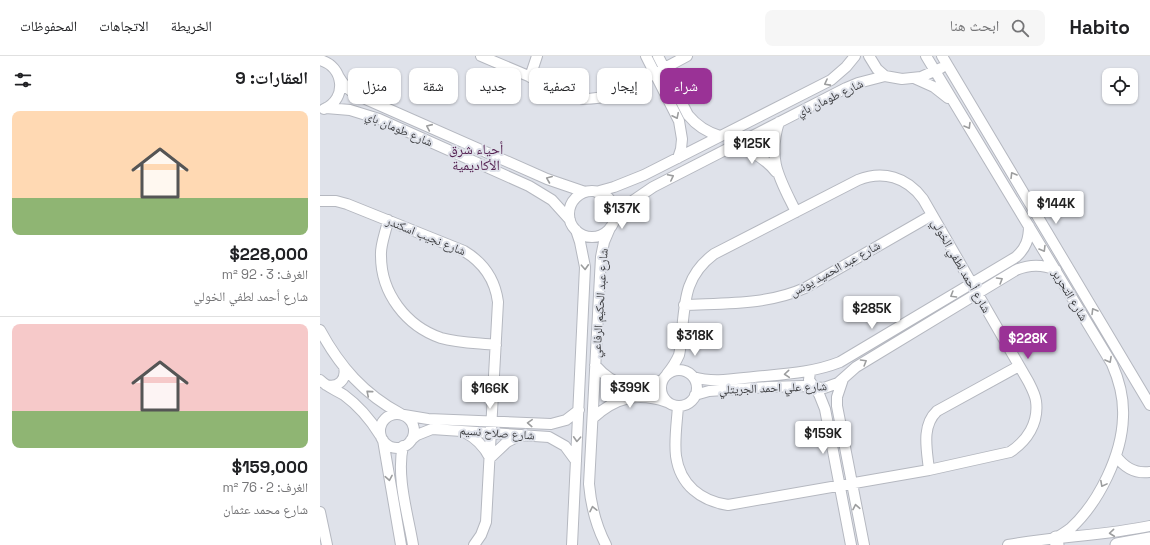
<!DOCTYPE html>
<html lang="ar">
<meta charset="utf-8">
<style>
:root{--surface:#fff;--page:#f6f6f6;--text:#202124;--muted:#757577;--line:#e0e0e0;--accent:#9a3296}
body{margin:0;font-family:"Space Grotesk","Noto Naskh Arabic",sans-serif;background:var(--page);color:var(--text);direction:rtl;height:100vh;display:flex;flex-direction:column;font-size:15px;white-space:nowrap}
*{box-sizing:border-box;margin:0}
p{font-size:13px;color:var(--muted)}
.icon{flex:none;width:22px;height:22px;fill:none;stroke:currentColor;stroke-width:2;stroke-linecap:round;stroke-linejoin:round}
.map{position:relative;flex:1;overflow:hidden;direction:ltr}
.sheet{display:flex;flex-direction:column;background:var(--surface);width:320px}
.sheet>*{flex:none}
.hud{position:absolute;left:12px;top:12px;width:380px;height:36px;direction:rtl;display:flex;gap:8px}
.controls{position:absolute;left:782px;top:12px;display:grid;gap:8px}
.controls a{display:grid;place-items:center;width:36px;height:36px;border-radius:8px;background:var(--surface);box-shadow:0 1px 3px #0004;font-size:20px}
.price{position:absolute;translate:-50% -34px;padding:0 9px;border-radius:4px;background:#fff;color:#222;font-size:13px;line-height:26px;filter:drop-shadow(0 1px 2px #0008)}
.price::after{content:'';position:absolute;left:50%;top:24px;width:12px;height:9px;margin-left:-6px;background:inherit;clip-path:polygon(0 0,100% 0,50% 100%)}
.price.selected{background:var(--accent);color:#fff}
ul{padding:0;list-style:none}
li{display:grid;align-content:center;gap:8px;height:212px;padding:0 12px}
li+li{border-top:1px solid var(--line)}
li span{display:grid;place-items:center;height:124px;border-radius:8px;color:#555}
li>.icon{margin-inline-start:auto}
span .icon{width:72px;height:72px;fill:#fffc;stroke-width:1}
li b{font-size:17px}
h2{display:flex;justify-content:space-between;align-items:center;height:48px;padding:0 12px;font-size:17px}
.pill{padding:0 14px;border-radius:8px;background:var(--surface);box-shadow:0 1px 3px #0004;font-size:14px;line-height:36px}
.pill.selected{background:var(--accent);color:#fff}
header{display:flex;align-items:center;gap:24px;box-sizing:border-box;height:56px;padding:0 20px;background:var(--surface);border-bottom:1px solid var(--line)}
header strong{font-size:19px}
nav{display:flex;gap:22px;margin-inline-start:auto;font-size:14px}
.search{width:280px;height:36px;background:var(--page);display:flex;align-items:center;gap:10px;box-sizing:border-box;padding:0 14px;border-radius:8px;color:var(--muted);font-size:15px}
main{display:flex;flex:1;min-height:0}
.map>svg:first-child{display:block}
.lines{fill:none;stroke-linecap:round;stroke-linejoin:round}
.minor-casing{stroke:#b5b8c0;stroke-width:12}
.major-casing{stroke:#b5b8c0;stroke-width:15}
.minor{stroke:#fff;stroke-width:10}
.major{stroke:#fff;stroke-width:13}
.oneway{stroke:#9c9d9e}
.labels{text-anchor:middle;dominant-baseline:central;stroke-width:4;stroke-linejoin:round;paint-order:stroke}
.street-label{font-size:12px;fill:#3a3b3e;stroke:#dfe2ea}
.quarter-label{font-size:14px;fill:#552252;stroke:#dfe2ea}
</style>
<header>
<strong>Habito</strong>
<div class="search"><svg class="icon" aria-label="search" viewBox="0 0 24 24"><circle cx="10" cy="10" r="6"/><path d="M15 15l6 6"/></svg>ابحث هنا</div>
<nav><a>الخريطة</a><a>الاتجاهات</a><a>المحفوظات</a></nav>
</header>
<main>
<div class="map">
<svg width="830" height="489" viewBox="0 0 830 489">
<rect width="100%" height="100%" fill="#dfe2ea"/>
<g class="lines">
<!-- minor casing -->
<g class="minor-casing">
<path id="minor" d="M 161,0 L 263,43 C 275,43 285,41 296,38 L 367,0
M 326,0 L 359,65 L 362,83 L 361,93 L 358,102
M 338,0 L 368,59 C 377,70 386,76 400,80
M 549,0 L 557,13 L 565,20
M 606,0 L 792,308 C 799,324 804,342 803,361 C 802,399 779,446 751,472 C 746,476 741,479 736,482
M 622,0 L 830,349
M 0,4 C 24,10 28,43 4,53
M 19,21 C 27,35 35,38 50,45 L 227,123 L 265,136
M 210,21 L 217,0
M 594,22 L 614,31 L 628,42
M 6,52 L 30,54 L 59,63 L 209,130 L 232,144 L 250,164
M 459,66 C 447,105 460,123 476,156
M 413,90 C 431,94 445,102 456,116
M249 158a23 23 0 1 1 46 0a23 23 0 1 1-46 0Z
M 276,136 L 294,131 L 324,119 L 511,24 L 526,11 L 535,0
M 0,145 L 16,145 L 27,148 L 144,195 C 164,207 175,223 178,246 L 166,466 L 161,479 L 154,489
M 295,157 L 333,131 L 526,32 L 538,27 L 565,20 L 582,23 L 601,21 L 621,12
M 68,164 C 66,176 60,189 61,200 C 61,237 86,270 121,282 C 138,287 158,287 176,289
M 364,249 C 406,247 447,249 485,232 L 612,159
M 0,274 C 20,311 44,338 81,358
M 275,309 C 294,331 315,336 342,324
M341 332a18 18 0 1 1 36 0a18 18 0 1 1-36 0Z
M 490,315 L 489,324 L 499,338 L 505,353 L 531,489
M 347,318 C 352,312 356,306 359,299 C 361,291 361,283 362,275 C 365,242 366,219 394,198 L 538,124 C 563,114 587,121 603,143 L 708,325 C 711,331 715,338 716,345 C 719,367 707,385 690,396 L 609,414 L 408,449 C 381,445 360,429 356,400 C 354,384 357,366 358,350
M 373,321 C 393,327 414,323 434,321 C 464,318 492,317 520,306 L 696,201 C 706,192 709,183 709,170
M 523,323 L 517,341 L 517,350 L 544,489
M 0,324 C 7,331 16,334 24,339 C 39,350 50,363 60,379
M 6,329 C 18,332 27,324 24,311
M 375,339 L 389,335 L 448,331 L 483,330 L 504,332 L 518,327 L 536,311 L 696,214 C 710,208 722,208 736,214
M60 375a17 17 0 1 1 34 0a17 17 0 1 1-34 0Z
M 84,359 L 108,363 L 231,368 L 246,364 L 259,354
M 273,362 C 296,341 318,336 347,346
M 144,376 C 156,382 164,390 170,402 L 187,386 L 201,379
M 63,384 L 81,489
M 91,384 L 97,379 L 112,373 L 229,381 L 245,390 L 256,405
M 83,390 C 76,420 88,459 93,489
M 796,400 C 804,411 815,418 830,416
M 609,414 C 607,394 601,370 617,355 L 699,310
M 0,456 L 7,489
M 252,489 L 265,211 L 260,186 L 256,174
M 286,489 C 276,470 271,450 269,428 L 281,201 L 284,186 L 290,172
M 688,489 C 735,480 783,480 830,470"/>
</g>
<!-- major casing -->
<g class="major-casing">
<path id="major" d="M 736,482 L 737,489
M 797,489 L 830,483"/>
</g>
<!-- minor -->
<use href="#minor" class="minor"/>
<!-- major -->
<use href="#major" class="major"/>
</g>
<!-- one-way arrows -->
<defs><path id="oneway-chevron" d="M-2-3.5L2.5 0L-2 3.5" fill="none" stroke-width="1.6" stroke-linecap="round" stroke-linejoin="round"/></defs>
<g class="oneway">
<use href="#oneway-chevron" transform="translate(507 27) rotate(152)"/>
<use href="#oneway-chevron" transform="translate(356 60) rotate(64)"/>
<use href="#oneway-chevron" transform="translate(648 70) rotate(59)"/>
<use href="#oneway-chevron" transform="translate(109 71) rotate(-156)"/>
<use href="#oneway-chevron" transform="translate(693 119) rotate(-121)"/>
<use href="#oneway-chevron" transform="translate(351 121) rotate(-27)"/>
<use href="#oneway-chevron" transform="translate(229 123) rotate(-158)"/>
<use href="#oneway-chevron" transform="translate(723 193) rotate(59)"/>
<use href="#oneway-chevron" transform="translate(265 211) rotate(87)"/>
<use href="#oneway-chevron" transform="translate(680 224) rotate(-31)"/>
<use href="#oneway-chevron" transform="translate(633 239) rotate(149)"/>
<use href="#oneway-chevron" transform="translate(774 255) rotate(-121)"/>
<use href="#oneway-chevron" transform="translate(789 304) rotate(61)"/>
<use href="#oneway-chevron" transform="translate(544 306) rotate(-31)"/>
<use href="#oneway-chevron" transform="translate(467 318) rotate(175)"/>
<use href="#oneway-chevron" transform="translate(49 337) rotate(-140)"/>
<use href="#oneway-chevron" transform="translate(210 367) rotate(-177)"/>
<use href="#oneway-chevron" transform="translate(257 383) rotate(93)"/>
<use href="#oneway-chevron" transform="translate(69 422) rotate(80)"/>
<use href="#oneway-chevron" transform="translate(783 428) rotate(118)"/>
<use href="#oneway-chevron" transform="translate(536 451) rotate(-101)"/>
<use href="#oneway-chevron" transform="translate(273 453) rotate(-102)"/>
<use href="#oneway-chevron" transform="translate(792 477) rotate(174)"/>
</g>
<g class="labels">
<!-- street labels -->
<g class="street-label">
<text transform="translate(510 42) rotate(-25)">شارع طومان باي</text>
<text transform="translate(79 73) rotate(23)">شارع طومان باي</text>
<text transform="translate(106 180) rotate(22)">شارع نجيب اسكندر</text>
<text transform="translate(641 210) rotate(60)">شارع أحمد لطفي الخولي</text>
<text transform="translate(515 213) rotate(-29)">شارع عبد الحميد يونس</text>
<text transform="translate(750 239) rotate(59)">شارع التحرير</text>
<text transform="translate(280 247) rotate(-86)">شارع عبد الحكيم الرفاعي</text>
<text transform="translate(453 332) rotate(-2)">شارع علي احمد الجريتلي</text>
<text transform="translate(177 377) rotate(4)">شارع صلاح نسيم</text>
</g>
<!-- quarter labels -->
<g class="quarter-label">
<text x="156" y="93">أحياء شرق<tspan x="156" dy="16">الأكاديمية</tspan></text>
</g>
</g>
</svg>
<div class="controls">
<a><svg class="icon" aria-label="locate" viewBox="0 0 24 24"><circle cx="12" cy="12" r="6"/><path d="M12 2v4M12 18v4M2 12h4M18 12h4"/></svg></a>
</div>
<b class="price" style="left:432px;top:109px">$125K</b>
<b class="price" style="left:736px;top:169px">$144K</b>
<b class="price" style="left:302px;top:174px">$137K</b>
<b class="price" style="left:552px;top:274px">$285K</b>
<b class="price" style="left:375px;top:301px">$318K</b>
<b class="price selected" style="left:708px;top:304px">$228K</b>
<b class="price" style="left:310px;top:353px">$399K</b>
<b class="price" style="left:170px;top:354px">$166K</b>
<b class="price" style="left:503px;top:399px">$159K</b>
<div class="hud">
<a class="pill selected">شراء</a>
<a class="pill">إيجار</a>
<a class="pill">تصفية</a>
<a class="pill">جديد</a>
<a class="pill">شقة</a>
<a class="pill">منزل</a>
</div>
</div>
<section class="sheet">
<h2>العقارات: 9<svg class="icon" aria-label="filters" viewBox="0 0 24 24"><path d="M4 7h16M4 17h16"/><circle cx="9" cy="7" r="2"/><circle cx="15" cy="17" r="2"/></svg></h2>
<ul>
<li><span style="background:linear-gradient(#ffd9b3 70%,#8fb573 0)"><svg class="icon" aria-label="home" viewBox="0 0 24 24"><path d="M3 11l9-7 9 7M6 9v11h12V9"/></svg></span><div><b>$228,000</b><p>الغرف: 3 · 92 m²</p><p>شارع أحمد لطفي الخولي</p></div></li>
<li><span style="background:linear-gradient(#f6c9c9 70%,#8fb573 0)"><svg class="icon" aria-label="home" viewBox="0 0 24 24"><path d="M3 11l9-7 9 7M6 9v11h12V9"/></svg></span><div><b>$159,000</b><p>الغرف: 2 · 76 m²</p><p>شارع محمد عثمان</p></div></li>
</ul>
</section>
</main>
